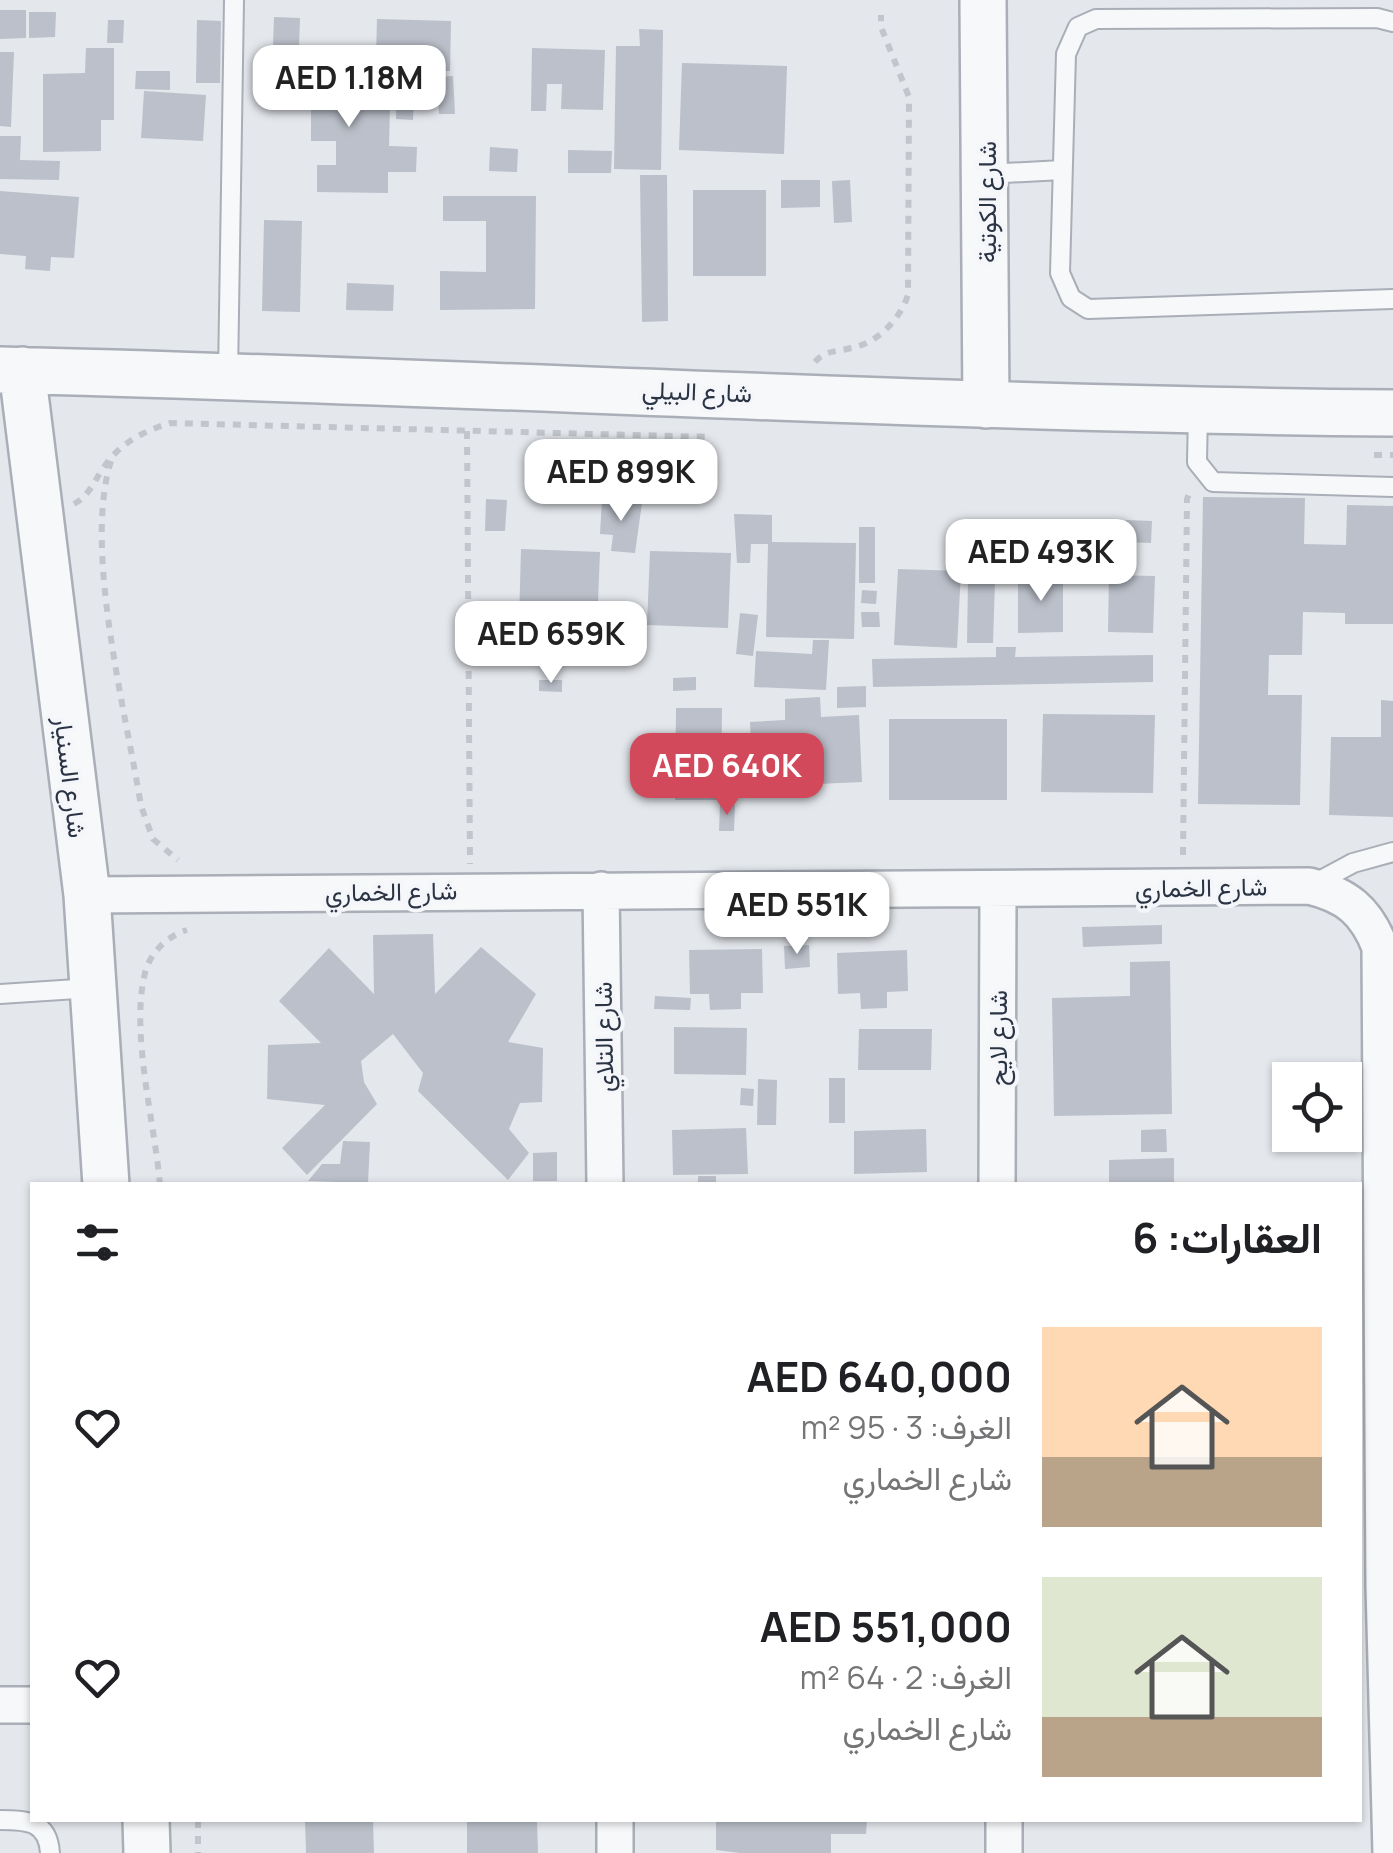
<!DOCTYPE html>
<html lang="ar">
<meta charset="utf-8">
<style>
:root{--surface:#fff;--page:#f2f2f2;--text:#202124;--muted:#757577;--accent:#d1495b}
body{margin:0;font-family:Manrope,Vazirmatn,sans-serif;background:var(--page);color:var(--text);direction:rtl;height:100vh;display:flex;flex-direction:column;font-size:38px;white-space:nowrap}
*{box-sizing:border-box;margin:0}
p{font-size:32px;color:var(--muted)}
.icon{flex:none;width:55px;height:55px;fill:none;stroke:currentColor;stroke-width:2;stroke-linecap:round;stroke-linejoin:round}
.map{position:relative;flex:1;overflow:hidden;direction:ltr}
.details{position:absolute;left:30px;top:1182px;width:1332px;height:640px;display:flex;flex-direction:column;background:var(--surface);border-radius:0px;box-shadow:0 2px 8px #0004;direction:rtl}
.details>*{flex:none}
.tools{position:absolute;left:1272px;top:1062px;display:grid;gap:20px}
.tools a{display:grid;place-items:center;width:90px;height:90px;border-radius:0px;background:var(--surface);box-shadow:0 2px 8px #0004;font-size:50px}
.price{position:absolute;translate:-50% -85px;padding:0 22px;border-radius:20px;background:#fff;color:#222;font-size:32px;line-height:65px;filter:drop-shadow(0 2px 5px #0008)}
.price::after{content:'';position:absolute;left:50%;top:60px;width:30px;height:22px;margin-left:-15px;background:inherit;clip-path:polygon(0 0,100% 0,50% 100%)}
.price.active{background:var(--accent);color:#fff}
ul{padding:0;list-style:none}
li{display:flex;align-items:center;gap:30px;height:250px;padding:0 40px}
li span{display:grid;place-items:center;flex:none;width:280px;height:200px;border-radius:0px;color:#555}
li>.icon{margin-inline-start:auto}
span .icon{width:120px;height:120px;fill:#fffc;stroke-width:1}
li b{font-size:42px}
h2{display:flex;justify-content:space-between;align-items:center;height:120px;padding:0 40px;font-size:42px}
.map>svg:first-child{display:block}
.building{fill:#bbc0ca}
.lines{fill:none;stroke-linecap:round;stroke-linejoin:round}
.service-casing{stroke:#a9aeb7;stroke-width:22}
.minor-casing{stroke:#a9aeb7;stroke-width:40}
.tertiary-casing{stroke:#a9aeb7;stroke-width:50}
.path{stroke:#c2c5cb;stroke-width:6;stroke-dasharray:8 8;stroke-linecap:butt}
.service{stroke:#f7f8fa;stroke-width:18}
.minor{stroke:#f7f8fa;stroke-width:35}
.tertiary{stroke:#f7f8fa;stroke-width:45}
.labels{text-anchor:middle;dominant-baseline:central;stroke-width:8;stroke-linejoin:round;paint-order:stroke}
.street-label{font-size:25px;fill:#2b3445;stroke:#f4f6f9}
</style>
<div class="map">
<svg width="1393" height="1853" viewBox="0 0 1393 1853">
<rect width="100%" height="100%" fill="#e4e7ec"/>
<!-- building -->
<path class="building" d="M 0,10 L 26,10 L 26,38 L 0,39 Z
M 29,12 L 56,12 L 55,37 L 29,38 Z
M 274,17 L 300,18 L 299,47 L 273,46 Z
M 377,19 L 451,21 L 450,71 L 415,70 L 413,120 L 396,119 L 397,77 L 386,76 L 387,57 L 376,56 Z
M 108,20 L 124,20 L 123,43 L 107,43 Z
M 197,20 L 221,21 L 220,83 L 196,83 Z
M 639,29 L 663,30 L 661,170 L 614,169 L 616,46 L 640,46 Z
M 86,48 L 114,48 L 114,120 L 101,120 L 101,151 L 43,152 L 43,74 L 85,73 Z
M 532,48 L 605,50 L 603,110 L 561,109 L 562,84 L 547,84 L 546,111 L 531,111 Z
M 0,52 L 14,52 L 11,127 L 0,126 Z
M 682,63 L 787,66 L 784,154 L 679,150 Z
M 136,71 L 170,71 L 170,90 L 135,89 Z
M 278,73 L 376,76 L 375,104 L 390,104 L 389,146 L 417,147 L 416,172 L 388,172 L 388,193 L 317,192 L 317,165 L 336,165 L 336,141 L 311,141 L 311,105 L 277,105 Z
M 453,76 L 455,114 L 439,114 L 437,77 Z
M 144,91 L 206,95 L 203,141 L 141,138 Z
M 0,136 L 21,136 L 20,160 L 60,161 L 59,180 L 0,179 Z
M 490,147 L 518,149 L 517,172 L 489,171 Z
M 568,150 L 612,151 L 611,173 L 568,173 Z
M 640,175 L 667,175 L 668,321 L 642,322 Z
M 781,180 L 820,180 L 820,207 L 781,208 Z
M 850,180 L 852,222 L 834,223 L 832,181 Z
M 693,190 L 766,190 L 766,276 L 693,276 Z
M 0,191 L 79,197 L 74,258 L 51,257 L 50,271 L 25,269 L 26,256 L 0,254 Z
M 443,196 L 536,196 L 535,309 L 440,310 L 440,271 L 486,272 L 486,221 L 443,221 Z
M 264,220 L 302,221 L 300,312 L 262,311 Z
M 347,283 L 394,285 L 393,311 L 346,310 Z
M 1203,497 L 1305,498 L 1304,544 L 1346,545 L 1347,505 L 1393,506 L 1393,624 L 1345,624 L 1345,613 L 1303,612 L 1302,655 L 1269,655 L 1268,695 L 1302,695 L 1300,805 L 1198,804 Z
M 486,499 L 507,500 L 505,531 L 485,531 Z
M 602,500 L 642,503 L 635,553 L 611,551 L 613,535 L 600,534 Z
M 734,514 L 772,515 L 772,542 L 856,543 L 854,639 L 766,637 L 768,544 L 751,544 L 750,563 L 737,563 Z
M 1126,520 L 1152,521 L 1151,543 L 1126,542 Z
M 859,527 L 875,527 L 875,583 L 859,583 Z
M 521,549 L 600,552 L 597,626 L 519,623 Z
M 650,551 L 731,553 L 728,628 L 647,625 Z
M 898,569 L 961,571 L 957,648 L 894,645 Z
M 1034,572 L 1063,572 L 1063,632 L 1018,633 L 1018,582 L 1034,581 Z
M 1109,575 L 1155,576 L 1153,633 L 1108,632 Z
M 968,581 L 995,581 L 993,643 L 967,643 Z
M 862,590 L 877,591 L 876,604 L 861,603 Z
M 487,610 L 510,612 L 507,642 L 485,640 Z
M 861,612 L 879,612 L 880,627 L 862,627 Z
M 740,613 L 758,615 L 753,656 L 736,654 Z
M 606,620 L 631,620 L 631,643 L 640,644 L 639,658 L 597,658 L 597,641 L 605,641 Z
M 813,640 L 829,640 L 826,690 L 754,687 L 756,651 L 812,654 Z
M 996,647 L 1016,647 L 1015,657 L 1153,655 L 1153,682 L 873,687 L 872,659 L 996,657 Z
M 696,677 L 696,690 L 673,691 L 673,678 Z
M 539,680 L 562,680 L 562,692 L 539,691 Z
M 866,686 L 866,707 L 837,708 L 837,687 Z
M 820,697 L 821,717 L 859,715 L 862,782 L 753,787 L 750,722 L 785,720 L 785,699 Z
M 1381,700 L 1393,701 L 1393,817 L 1329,815 L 1331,737 L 1381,737 Z
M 676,708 L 722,708 L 721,800 L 675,800 Z
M 1043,714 L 1155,715 L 1153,793 L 1041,792 Z
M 889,719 L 1007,719 L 1007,800 L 889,800 Z
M 720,805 L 735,805 L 734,831 L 719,831 Z
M 1162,925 L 1162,944 L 1083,947 L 1082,927 Z
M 433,934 L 435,994 L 481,947 L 536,994 L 508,1042 L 543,1048 L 542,1102 L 520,1103 L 509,1129 L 529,1153 L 508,1180 L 418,1091 L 423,1073 L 393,1034 L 361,1061 L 364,1082 L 377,1104 L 307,1175 L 282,1148 L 325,1105 L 267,1099 L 268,1045 L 321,1043 L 279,1001 L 329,948 L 374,994 L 373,935 Z
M 809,945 L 810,967 L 785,969 L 784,946 Z
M 762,949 L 763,993 L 741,993 L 741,1009 L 710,1010 L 709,994 L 690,994 L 689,950 Z
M 907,950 L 908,991 L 887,992 L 887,1008 L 861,1009 L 860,993 L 838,994 L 837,953 Z
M 1170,961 L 1172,1114 L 1054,1116 L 1052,998 L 1130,996 L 1130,962 Z
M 655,996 L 691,998 L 690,1010 L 654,1009 Z
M 674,1027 L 747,1028 L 746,1075 L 674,1074 Z
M 859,1029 L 932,1029 L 931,1070 L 858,1070 Z
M 829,1078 L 845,1078 L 845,1123 L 829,1123 Z
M 758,1079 L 777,1080 L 776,1125 L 757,1125 Z
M 741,1088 L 754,1089 L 753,1106 L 740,1105 Z
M 746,1128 L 748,1174 L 673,1175 L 672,1130 Z
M 926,1129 L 927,1172 L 854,1174 L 854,1131 Z
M 1166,1129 L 1167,1152 L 1141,1152 L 1141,1130 Z
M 343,1141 L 370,1142 L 368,1183 L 308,1181 L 322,1164 L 340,1164 Z
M 557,1152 L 557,1181 L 533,1181 L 533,1153 Z
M 1174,1158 L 1174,1185 L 1109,1185 L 1109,1160 Z
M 698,1176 L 716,1176 L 716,1185 L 698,1185 Z
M 305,1820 L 373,1820 L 374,1853 L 306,1853 Z
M 467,1820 L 537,1820 L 538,1853 L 467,1853 Z
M 716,1820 L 867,1820 L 866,1834 L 831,1834 L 831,1853 L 740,1853 L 716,1850 Z"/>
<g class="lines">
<!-- service casing -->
<g class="service-casing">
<path id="service" d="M 1393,22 L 1377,18 L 1096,19 L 1078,27 L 1066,54 L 1060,273 L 1071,298 L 1088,309 L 1393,299
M 986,174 L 1062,170
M 228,375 L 234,0
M 1198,411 L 1197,462 L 1213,482 L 1393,487
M 1314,884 L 1353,863 L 1393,852
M 0,994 L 92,988
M 0,1820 C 27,1820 48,1821 50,1853"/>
</g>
<!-- minor casing -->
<g class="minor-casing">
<path id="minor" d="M 601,890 L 605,1185
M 87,895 L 1309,886 C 1347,895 1366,911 1380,947 L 1384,1586 L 1391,1853
M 997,1185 L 998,891
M 0,1705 L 32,1705
M 615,1820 L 615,1853
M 1004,1820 L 1004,1853"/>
</g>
<!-- tertiary casing -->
<g class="tertiary-casing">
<path id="tertiary" d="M 983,0 L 986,405
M 0,370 C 464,381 929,409 1393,413
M 22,370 L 87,895 L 106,1185
M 146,1820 L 147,1853"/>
</g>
<!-- path -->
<path class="path" d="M 815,362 C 825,350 837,352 851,348 C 878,343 900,319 908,295 L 909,97 L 881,27 L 881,15
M 467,431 L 470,864
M 1374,455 L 1393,455
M 111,461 C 83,549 126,712 141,806 L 153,839 L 178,860
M 74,504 C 90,495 94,481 104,467 C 120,443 144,431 170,423 L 712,437
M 1183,855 L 1187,499 L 1191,489
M 160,1185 C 155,1124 130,1032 145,973 C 150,953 167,936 187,930
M 198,1820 L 198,1853"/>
<!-- service -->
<use href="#service" class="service"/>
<!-- minor -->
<use href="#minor" class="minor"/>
<!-- tertiary -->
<use href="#tertiary" class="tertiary"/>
</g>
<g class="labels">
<!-- street labels -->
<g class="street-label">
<text transform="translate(986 202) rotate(-90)">شارع الكوتية</text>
<text transform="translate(697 391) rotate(2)">شارع البيلي</text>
<text transform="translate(71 777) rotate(83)">شارع السنيار</text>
<text transform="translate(1201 887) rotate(-1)">شارع الخماري</text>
<text transform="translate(391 891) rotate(-1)">شارع الخماري</text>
<text transform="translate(603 1037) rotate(-91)">شارع التلاي</text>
<text transform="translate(997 1038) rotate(-90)">شارع لايح</text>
</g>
</g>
</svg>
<div class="tools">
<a><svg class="icon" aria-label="locate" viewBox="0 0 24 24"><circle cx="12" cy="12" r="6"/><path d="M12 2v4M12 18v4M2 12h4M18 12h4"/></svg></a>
</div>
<b class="price" style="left:349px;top:130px">AED 1.18M</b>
<b class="price" style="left:621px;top:524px">AED 899K</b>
<b class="price" style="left:1041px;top:604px">AED 493K</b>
<b class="price" style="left:551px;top:686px">AED 659K</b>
<b class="price active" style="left:727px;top:818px">AED 640K</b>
<b class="price" style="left:797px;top:957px">AED 551K</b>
<section class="details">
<h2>العقارات: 6<svg class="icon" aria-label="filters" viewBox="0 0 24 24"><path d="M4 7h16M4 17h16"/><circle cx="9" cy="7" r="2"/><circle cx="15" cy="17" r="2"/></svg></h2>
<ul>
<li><span style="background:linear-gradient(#ffd9b3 65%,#b9a48a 0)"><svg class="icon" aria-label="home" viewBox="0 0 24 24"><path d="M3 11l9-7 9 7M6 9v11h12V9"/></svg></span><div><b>AED 640,000</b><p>الغرف: 3 · 95 m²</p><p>شارع الخماري</p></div><svg class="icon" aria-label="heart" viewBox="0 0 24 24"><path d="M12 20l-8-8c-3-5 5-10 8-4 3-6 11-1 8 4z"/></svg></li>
<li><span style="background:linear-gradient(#dfe7d0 70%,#b9a48a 0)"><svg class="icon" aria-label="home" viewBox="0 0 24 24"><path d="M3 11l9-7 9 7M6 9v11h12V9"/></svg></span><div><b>AED 551,000</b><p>الغرف: 2 · 64 m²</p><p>شارع الخماري</p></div><svg class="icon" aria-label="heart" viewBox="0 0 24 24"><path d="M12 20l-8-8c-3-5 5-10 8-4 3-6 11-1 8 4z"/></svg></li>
</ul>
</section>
</div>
